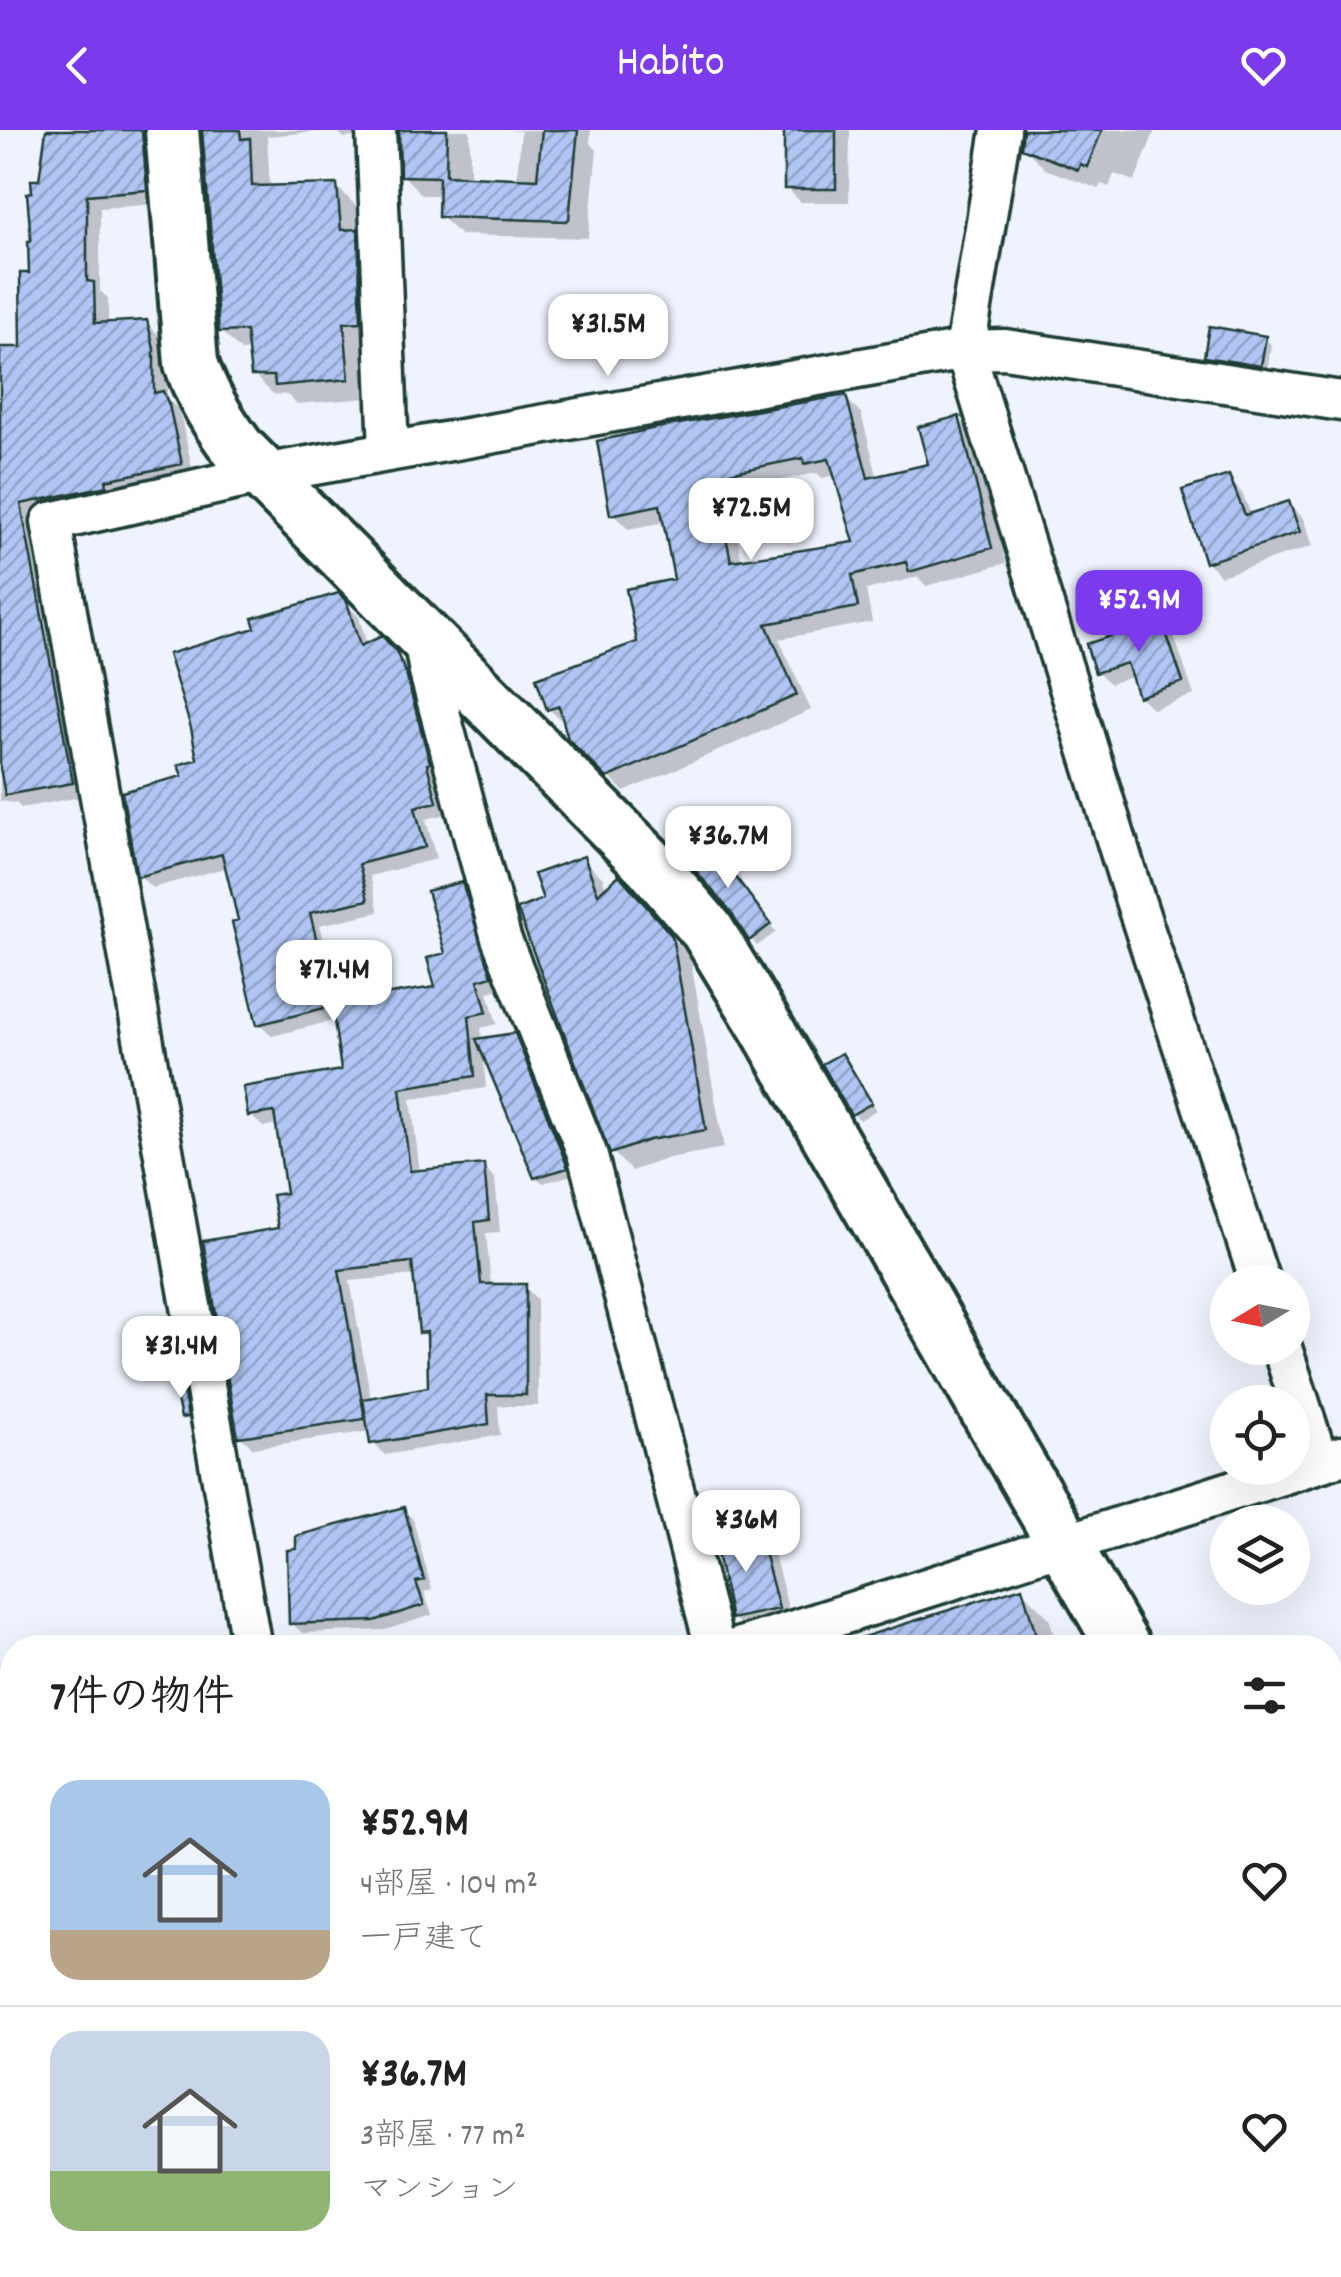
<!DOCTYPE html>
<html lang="ja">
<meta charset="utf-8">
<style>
:root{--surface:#fff;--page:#f2f2f2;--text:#222;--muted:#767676;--line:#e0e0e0;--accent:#7c3aed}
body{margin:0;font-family:Dekko,"Klee One",sans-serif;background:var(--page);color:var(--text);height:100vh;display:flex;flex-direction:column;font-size:38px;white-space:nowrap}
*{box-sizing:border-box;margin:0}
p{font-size:32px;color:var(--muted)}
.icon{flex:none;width:55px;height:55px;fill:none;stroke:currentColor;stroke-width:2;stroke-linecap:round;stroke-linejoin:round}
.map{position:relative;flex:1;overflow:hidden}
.side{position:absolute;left:0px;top:1505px;width:1342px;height:642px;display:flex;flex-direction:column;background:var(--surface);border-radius:40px 40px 0 0;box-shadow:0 10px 40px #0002}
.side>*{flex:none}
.needle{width:65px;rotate:260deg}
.tools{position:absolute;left:1210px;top:1135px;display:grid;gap:20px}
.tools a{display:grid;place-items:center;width:100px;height:100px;border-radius:50%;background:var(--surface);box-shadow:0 10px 40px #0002;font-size:50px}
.price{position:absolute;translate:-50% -85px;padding:0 22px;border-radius:20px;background:#fff;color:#222;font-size:32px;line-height:65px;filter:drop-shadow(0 2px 5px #0008)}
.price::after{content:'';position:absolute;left:50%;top:60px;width:30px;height:22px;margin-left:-15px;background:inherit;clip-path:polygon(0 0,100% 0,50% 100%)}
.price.on{background:var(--accent);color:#fff}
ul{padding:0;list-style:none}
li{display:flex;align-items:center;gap:30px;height:250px;padding:0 50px}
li+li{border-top:2px solid var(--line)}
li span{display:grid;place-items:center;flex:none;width:280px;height:200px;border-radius:30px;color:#555}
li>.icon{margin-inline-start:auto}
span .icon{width:120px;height:120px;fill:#fffc;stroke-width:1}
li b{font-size:42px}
h2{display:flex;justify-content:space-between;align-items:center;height:120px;padding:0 50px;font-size:42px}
header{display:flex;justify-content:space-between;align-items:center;height:130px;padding:0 50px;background:var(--accent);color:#fff;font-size:45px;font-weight:600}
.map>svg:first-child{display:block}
.water{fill:url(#water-ripples);stroke:#5c949f;stroke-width:2.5}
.shadow{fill:#0003;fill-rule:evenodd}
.building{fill:url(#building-hatch);stroke:#1f3d34;stroke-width:2.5;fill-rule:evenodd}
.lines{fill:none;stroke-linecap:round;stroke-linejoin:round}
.street-casing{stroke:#1f3d34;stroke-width:45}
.secondary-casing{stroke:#1f3d34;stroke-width:60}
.highway-casing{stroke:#1f3d34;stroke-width:62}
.street{stroke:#fff;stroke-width:38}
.secondary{stroke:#fff;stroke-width:52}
.highway{stroke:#fcde96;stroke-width:55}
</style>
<header><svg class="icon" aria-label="back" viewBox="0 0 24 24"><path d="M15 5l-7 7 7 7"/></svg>Habito<svg class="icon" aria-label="heart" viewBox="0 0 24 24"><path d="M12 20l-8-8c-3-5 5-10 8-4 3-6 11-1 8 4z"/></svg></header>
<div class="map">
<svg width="1341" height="2147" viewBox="0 0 1341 2147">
<defs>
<pattern id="water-ripples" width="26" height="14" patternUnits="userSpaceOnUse" patternTransform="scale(2.5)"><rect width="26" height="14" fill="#85cee6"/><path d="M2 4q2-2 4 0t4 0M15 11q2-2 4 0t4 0" fill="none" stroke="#6ca8bb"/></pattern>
<pattern id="building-hatch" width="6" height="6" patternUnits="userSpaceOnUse" patternTransform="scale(2.5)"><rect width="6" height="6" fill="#b0c5f4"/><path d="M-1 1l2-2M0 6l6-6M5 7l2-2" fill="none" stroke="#8fa1c6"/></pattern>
</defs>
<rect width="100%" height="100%" fill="#eff3fd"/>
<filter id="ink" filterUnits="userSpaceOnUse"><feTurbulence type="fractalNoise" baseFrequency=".01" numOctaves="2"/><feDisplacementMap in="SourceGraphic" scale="20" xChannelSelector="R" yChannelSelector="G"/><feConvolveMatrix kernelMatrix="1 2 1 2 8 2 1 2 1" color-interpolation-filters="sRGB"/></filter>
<g filter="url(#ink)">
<!-- water -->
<path class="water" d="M 0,2026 L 12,2065 L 12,2135 L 37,2135 L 43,2147 L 0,2147 Z"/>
<!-- shadow -->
<path class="shadow" d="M 48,0 L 147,0 L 160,74 L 100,78 L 100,161 L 108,168 L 108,195 L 146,193 L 161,207 L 167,235 L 167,269 L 177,278 L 182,292 L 194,347 L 34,388 L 86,666 L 21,678 L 16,673 L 0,671 L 0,249 L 24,220 Z
M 205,0 L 335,0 L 267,6 L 270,58 L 336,56 L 356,76 L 358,104 L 376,121 L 380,211 L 362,212 L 367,268 L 297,274 L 287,265 L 273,264 L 253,244 L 251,220 L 241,221 L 221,201 Z
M 336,0 L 388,0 L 380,4 L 344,8 Z
M 400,0 L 470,0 L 470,49 L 517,50 L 521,1 L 508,0 L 591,0 L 590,13 L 597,20 L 588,108 L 460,105 L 440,86 L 441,65 L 422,65 L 403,45 Z
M 787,0 L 850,0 L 849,72 L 801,72 L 787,58 Z
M 1028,0 L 1155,0 L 1135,51 L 1114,44 L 1109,57 L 1101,54 L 1099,59 L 1045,39 L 1024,17 Z
M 1265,208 L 1271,215 L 1267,241 L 1213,233 L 1206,226 Z
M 845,268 L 861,283 L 878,349 L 931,336 L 958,289 L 973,305 L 1006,433 L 926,456 L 918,447 L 866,460 L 872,492 L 779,509 L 811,580 L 624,662 L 570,607 L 565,594 L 549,579 L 640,513 L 677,451 L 666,392 L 628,399 L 613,384 ZM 817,343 L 822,348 L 836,345 L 857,414 L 742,432 L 733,388 L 743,386 L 738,359 Z
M 1228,348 L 1242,363 L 1252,386 L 1289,374 L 1303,388 L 1313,416 L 1221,446 L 1207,432 Z
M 338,466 L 359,487 L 367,515 L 381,509 L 408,536 L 418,559 L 441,645 L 438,646 L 447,684 L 426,689 L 436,729 L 370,746 L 379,782 L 320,795 L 340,874 L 438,859 L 461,755 L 474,767 L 503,858 L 488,862 L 497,894 L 481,898 L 482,910 L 514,905 L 520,912 L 572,1045 L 543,1053 L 536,1047 L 483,922 L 486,958 L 411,969 L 420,1043 L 483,1036 L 495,1049 L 500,1102 L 486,1103 L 491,1156 L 525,1157 L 537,1169 L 538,1276 L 498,1276 L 500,1305 L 385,1325 L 373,1313 L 371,1301 L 253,1318 L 240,1306 L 288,1065 L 278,994 L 263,997 L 250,985 L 344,942 L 336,890 L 272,906 L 259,893 L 241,792 L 228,737 L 152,758 L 139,745 L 185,648 L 200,631 L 258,499 ZM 416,1145 L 421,1201 L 429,1210 L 430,1259 L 371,1270 L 350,1151 Z
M 1159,488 L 1172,500 L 1194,565 L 1153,579 L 1140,566 L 1134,546 L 1110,554 L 1097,541 Z
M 707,715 L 729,748 L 738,752 L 776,802 L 757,816 L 751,809 Z
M 583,729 L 602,747 L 607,760 L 637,767 L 690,827 L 724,1018 L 669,1028 L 631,1041 L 613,1022 L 547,771 Z
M 848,933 L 876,980 L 860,990 L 853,983 Z
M 181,1257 L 188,1263 L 193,1293 L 183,1287 Z
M 403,1380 L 413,1389 L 432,1460 L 424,1462 L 432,1485 L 385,1500 L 302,1503 L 292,1493 L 299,1422 Z
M 758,1402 L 772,1416 L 792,1493 L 748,1502 L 734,1488 Z
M 1021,1460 L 1049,1488 L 1058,1518 L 836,1518 Z
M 1341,2120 L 1341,2147 L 1289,2147 L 1312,2135 L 1330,2135 L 1330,2126 Z"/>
<!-- building -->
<path class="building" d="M 46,0 L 142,0 L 147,60 L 87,65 L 87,151 L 94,152 L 95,193 L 147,190 L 154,219 L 154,263 L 163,261 L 169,275 L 182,334 L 106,350 L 107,356 L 21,374 L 73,653 L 5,665 L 0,638 L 0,217 L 21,217 L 20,143 L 29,143 L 28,111 L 31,111 L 27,63 L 32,62 L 31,50 L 39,50 Z
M 202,0 L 240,0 L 241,9 L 250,8 L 252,56 L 337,54 L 341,100 L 358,99 L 361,192 L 344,193 L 349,249 L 275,256 L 274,246 L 251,246 L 246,201 L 219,202 Z
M 399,0 L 447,0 L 446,45 L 537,49 L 542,0 L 578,0 L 569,89 L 566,91 L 438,87 L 439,47 L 400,46 Z
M 784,0 L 836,0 L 836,59 L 784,59 Z
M 1023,0 L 1102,0 L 1087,37 L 1080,34 L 1078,40 L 1021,18 Z
M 1209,196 L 1266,206 L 1261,236 L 1204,227 Z
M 846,265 L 868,348 L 928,334 L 918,297 L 959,286 L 992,418 L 909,442 L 906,432 L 852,445 L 858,477 L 766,494 L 797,565 L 607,648 L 568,609 L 559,576 L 547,580 L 536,548 L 637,512 L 626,459 L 674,449 L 660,375 L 610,385 L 597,311 L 656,298 ZM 803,328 L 804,334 L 829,329 L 854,412 L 731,431 L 719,373 L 729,371 L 724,344 Z
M 1229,345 L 1245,385 L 1289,371 L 1300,402 L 1205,433 L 1182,360 Z
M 339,463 L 347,472 L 360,516 L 382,506 L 396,521 L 406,544 L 430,633 L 427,634 L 437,672 L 415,677 L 425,717 L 359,734 L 368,770 L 310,783 L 332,873 L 435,857 L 427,828 L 445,823 L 427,761 L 462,752 L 492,846 L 478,850 L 487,882 L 469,886 L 475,946 L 400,958 L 410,1041 L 484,1034 L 489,1090 L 475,1092 L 481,1154 L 526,1154 L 526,1265 L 487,1265 L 489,1294 L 370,1314 L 363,1269 L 428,1257 L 427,1202 L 419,1203 L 412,1132 L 339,1140 L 365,1289 L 238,1307 L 203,1111 L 278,1098 L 272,1065 L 286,1063 L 274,982 L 248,986 L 243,957 L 341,940 L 332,876 L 257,895 L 232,792 L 238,790 L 222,724 L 137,747 L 122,662 L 182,646 L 178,635 L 197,629 L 191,598 L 168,524 L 255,498 L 252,488 Z
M 1160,485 L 1183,552 L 1138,567 L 1127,533 L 1095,543 L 1086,514 L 1117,504 L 1116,500 Z
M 707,712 L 727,746 L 732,742 L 771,794 L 749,811 L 730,781 L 683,726 Z
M 584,726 L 598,764 L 619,745 L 672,806 L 706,1000 L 649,1010 L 610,1024 L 517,779 L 543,769 L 534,744 Z
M 515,903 L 568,1038 L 534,1048 L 476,909 Z
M 842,923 L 872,973 L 851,985 L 822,934 Z
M 182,1254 L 188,1287 L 181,1288 L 174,1256 Z
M 404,1377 L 424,1450 L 416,1452 L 424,1475 L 374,1491 L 289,1494 L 287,1420 L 296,1419 L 296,1406 Z
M 758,1399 L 779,1479 L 731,1489 L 714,1409 Z
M 1022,1457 L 1040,1518 L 851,1518 L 850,1511 Z"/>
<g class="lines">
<!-- street casing -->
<g class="street-casing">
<path id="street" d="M 376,0 L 389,321
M 1001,0 L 965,220 L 1132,761 L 1260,1152
M 422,503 L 429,542 L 501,808 L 587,1023 L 715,1518
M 1282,1218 L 1319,1332
M 252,1518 L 51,392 L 263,344 L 965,220 L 1005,219 L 1341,271
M 738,1518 L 1341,1326
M 1330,1926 L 1341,1920
M 0,1979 L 12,1975
M 1330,2095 L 1341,2089
M 470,2135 L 477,2147
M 909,2147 L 932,2135
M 1225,2147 L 1249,2135"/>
</g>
<!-- secondary casing -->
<g class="secondary-casing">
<path id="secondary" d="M 172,0 L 191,233 C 202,266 218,292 239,320 L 651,735 L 707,800 L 766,897 L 1124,1518
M 1330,1876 L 1341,1894"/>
</g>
<!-- highway casing -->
<g class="highway-casing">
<path id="highway" d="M 1330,1967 L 1341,1962
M 1330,2030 L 1341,2025
M 982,2147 L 1004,2135
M 1102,2147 L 1124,2135"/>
</g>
<!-- street -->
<use href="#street" class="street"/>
<!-- secondary -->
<use href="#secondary" class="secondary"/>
<!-- highway -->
<use href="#highway" class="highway"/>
</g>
</g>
</svg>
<div class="tools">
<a><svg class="needle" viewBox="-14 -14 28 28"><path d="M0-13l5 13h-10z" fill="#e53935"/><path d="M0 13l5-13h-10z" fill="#767676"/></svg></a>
<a><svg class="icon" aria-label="locate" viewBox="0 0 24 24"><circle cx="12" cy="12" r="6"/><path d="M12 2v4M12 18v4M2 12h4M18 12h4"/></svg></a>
<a><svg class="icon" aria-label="layers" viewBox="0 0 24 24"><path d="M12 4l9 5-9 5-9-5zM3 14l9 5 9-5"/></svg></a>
</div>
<b class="price" style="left:608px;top:249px">¥31.5M</b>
<b class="price" style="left:751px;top:433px">¥72.5M</b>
<b class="price on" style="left:1139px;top:525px">¥52.9M</b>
<b class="price" style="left:728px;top:761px">¥36.7M</b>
<b class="price" style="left:334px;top:895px">¥71.4M</b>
<b class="price" style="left:181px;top:1271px">¥31.4M</b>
<b class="price" style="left:746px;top:1445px">¥36M</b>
<section class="side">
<h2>7件の物件<svg class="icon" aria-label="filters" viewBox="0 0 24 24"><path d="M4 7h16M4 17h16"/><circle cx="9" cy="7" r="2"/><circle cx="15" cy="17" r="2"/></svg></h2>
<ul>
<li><span style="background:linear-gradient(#a9c7e8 75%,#b9a48a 0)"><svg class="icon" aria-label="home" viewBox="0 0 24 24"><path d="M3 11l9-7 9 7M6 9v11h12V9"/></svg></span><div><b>¥52.9M</b><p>4部屋 · 104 m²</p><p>一戸建て</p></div><svg class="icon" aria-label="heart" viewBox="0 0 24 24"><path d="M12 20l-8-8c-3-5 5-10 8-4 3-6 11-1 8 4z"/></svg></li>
<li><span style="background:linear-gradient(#c9d6e8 70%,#8fb573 0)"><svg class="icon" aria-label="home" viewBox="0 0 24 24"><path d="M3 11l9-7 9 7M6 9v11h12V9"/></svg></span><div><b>¥36.7M</b><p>3部屋 · 77 m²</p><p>マンション</p></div><svg class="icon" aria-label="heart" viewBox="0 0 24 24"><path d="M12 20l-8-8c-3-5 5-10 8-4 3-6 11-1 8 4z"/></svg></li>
</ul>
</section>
</div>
